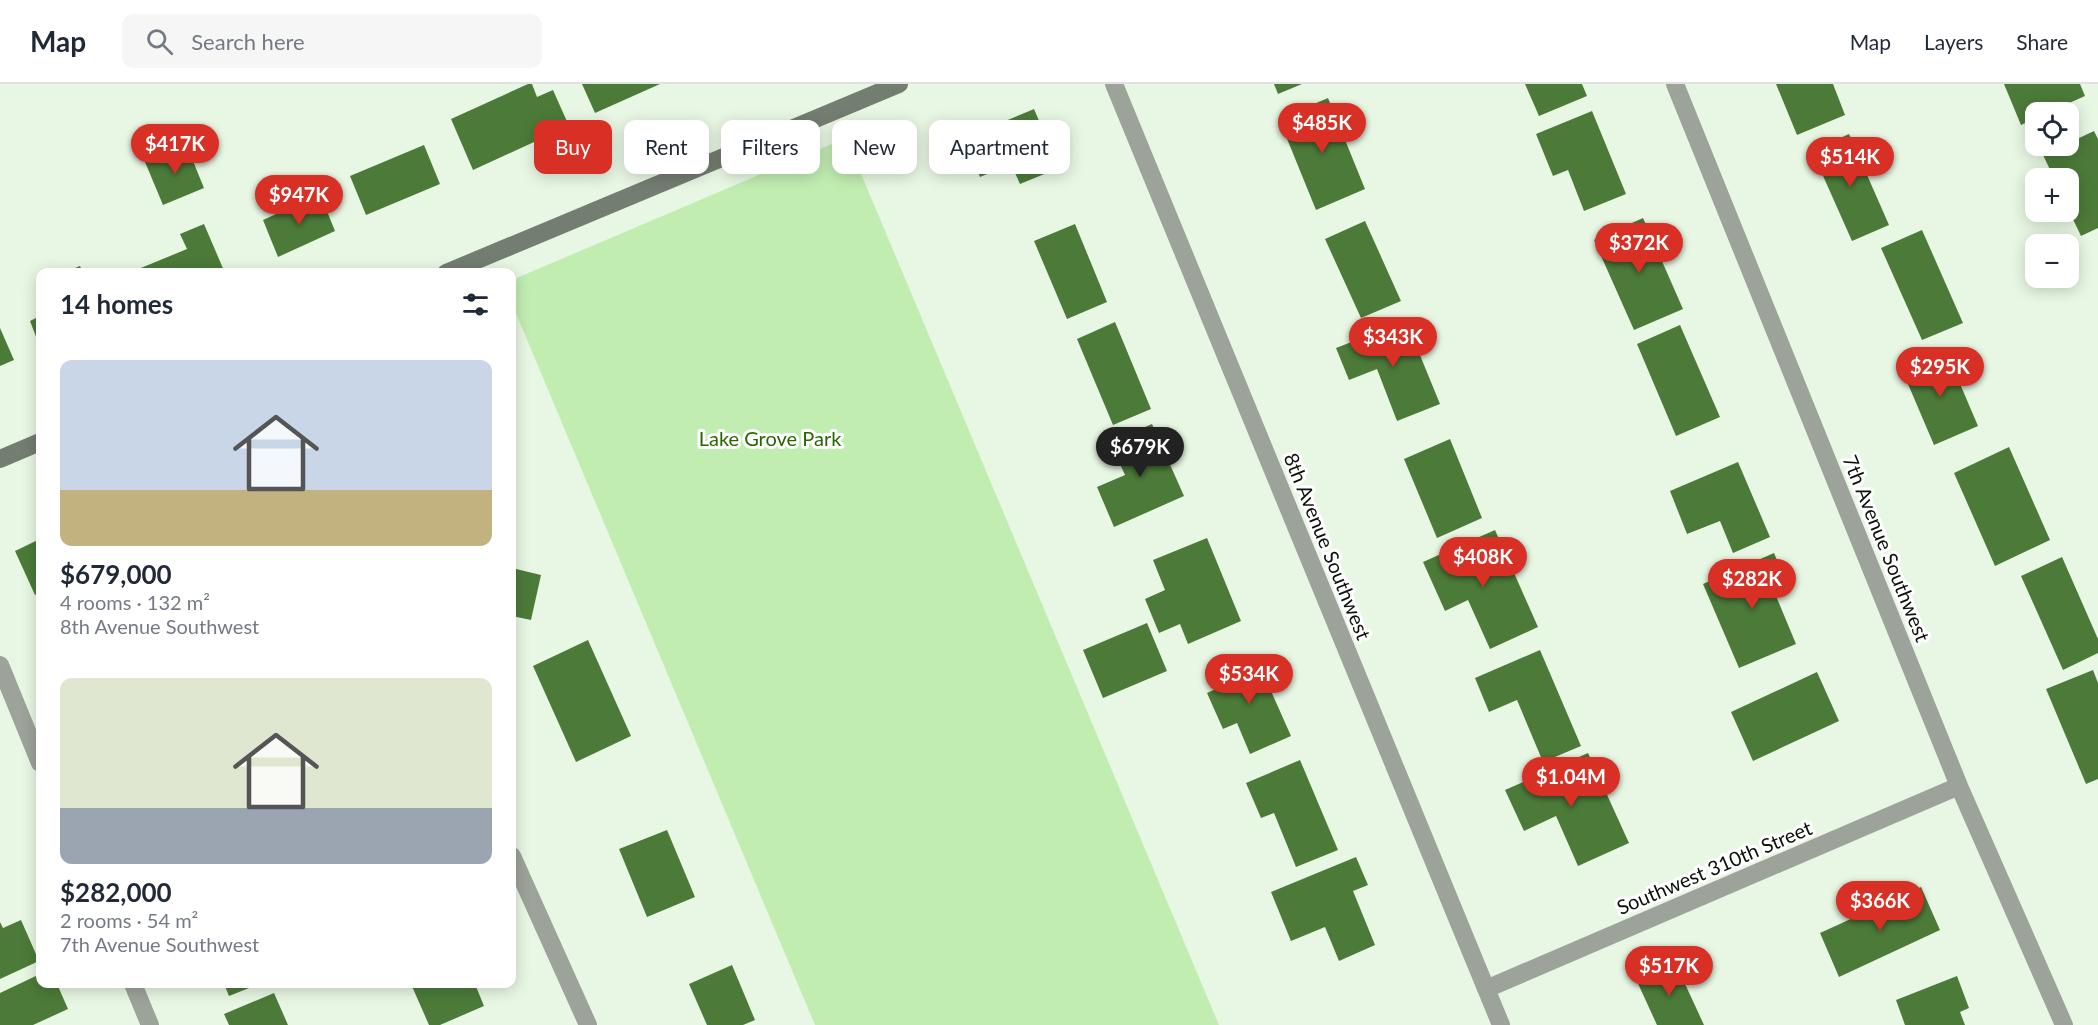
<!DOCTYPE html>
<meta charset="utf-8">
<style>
:root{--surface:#fff;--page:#f6f6f7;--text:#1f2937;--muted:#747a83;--line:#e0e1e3;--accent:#d93025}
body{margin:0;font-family:Lato,sans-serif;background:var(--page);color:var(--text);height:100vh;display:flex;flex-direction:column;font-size:22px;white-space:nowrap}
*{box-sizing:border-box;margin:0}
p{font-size:20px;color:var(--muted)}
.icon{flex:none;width:33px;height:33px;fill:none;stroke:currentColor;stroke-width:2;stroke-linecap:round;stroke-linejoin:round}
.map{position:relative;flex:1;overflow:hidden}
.panel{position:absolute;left:36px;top:184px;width:480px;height:720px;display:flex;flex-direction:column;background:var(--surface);border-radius:12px;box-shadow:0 3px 15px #0003}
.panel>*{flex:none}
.hud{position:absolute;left:534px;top:36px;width:570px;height:54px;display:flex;gap:12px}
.buttons{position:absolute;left:2025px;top:18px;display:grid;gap:12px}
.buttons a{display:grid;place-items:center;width:54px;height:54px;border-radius:12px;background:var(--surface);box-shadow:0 3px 15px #0003;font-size:30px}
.price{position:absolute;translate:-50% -51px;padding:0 14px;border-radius:21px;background:var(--accent);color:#fff;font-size:20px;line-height:39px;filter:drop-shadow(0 2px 3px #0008)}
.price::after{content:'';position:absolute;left:50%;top:36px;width:18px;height:14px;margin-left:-9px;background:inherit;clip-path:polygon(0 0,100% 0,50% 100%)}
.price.active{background:#222;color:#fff}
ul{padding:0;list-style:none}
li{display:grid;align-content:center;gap:12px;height:318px;padding:0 24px}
li span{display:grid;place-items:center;height:186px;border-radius:12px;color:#555}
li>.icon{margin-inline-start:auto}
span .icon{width:108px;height:108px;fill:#fffc;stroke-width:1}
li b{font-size:26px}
h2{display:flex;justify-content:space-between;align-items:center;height:72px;padding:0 24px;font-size:26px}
.tag{padding:0 21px;border-radius:12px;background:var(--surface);box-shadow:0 3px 15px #0003;font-size:21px;line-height:54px}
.tag.active{background:var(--accent);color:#fff}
header{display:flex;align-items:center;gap:36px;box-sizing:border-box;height:84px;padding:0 30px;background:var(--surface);border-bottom:2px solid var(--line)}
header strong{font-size:28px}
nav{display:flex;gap:33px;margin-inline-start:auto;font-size:21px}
.search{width:420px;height:54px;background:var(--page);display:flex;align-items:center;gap:15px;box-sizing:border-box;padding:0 21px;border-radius:12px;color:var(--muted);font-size:22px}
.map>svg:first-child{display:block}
.green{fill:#c1edb1}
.building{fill:#4c7b39}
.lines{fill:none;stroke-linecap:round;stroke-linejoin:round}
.street{stroke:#9da39b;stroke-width:18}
.secondary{stroke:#747d71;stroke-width:18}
.labels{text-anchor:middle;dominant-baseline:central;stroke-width:6;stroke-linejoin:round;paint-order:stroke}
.park-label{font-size:20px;fill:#296600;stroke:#fff}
.street-label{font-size:20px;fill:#0a0f09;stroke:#fff}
</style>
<header>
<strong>Map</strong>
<div class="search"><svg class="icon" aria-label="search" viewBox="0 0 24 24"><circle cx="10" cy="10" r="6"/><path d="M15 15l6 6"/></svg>Search here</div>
<nav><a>Map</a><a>Layers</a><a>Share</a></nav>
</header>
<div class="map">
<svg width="2098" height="941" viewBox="0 0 2098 941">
<rect width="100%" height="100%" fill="#e8f7e3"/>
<!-- green -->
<path class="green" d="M 846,54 L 1219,941 L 815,941 L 512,220 L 512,196 Z"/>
<!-- building -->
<path class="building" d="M 528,0 L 532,0 L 537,13 L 553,6 L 569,42 L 473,86 L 451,35 Z
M 582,0 L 660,0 L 595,29 Z
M 1274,0 L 1302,0 L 1278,10 Z
M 1525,0 L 1582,0 L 1587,12 L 1539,32 Z
M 1776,0 L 1833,0 L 1845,31 L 1797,51 Z
M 2004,0 L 2080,0 L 2085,12 L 2049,28 L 2036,28 L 2036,34 L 2021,41 Z
M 1328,14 L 1365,105 L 1316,126 L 1279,35 Z
M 1034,25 L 1059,84 L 1020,100 L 1011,80 L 980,93 L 964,54 Z
M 1592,27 L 1626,110 L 1584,127 L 1568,86 L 1553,92 L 1536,50 Z
M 2094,47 L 2098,55 L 2098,144 L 2081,152 L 2068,125 L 2068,94 L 2054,94 L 2043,71 Z
M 1849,50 L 1889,141 L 1852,157 L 1812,67 Z
M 186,60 L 204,104 L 163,121 L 145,78 Z
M 424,61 L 440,100 L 366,131 L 350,92 Z
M 320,110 L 335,147 L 278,173 L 263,136 Z
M 1643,134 L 1683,225 L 1634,246 L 1594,156 Z
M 1365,137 L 1401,217 L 1361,234 L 1325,155 Z
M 204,140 L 225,189 L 137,189 L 136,186 L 187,165 L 180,150 Z
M 1075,140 L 1107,218 L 1067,235 L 1034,157 Z
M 1922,146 L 1963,239 L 1922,256 L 1881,164 Z
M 80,182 L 83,189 L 63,189 Z
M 40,232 L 40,263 L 30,237 Z
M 1406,237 L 1440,320 L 1397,337 L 1377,285 L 1349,296 L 1336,264 Z
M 1115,238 L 1151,325 L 1113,341 L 1077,255 Z
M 1680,241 L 1720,333 L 1676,352 L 1637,260 Z
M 0,244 L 14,276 L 0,282 Z
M 1946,267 L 1978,342 L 1934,361 L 1902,286 Z
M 1152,340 L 1184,412 L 1114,443 L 1097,403 L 1125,391 L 1110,358 Z
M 1450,355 L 1482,434 L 1437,454 L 1404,375 Z
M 2009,363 L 2050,456 L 1995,482 L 1954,389 Z
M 1738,378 L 1770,453 L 1733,469 L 1720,437 L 1687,450 L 1670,407 Z
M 1495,446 L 1538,543 L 1490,565 L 1468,516 L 1445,527 L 1423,478 Z
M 1207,454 L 1241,537 L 1188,560 L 1180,540 L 1159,549 L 1145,515 L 1165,506 L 1153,476 Z
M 40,455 L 40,508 L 35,511 L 15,467 Z
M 1774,469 L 1790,507 L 1776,512 L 1796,560 L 1739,584 L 1703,500 Z
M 2062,473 L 2098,555 L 2098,569 L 2063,586 L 2021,492 Z
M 512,484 L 541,491 L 531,536 L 512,532 Z
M 1147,539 L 1167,587 L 1103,614 L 1083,566 Z
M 588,556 L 631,652 L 576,678 L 533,582 Z
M 1540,566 L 1581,662 L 1543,678 L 1517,616 L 1489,628 L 1475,594 Z
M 1255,571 L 1291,652 L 1250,670 L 1237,639 L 1223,645 L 1207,609 L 1220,603 L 1214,589 Z
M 2093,586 L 2098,599 L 2098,695 L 2086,700 L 2046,605 Z
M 1817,588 L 1839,637 L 1753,677 L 1731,628 Z
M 1588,669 L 1629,759 L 1578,782 L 1556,732 L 1524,747 L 1505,706 Z
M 1300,676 L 1338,766 L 1296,783 L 1274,729 L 1261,734 L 1246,699 Z
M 667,746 L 695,813 L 647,833 L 619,765 Z
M 1356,773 L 1368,801 L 1353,807 L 1375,861 L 1339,877 L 1325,843 L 1291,857 L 1271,808 Z
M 1921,803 L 1940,846 L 1839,893 L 1820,849 Z
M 21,836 L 39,877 L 0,895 L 0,838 L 3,844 Z
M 1674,876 L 1704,941 L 1657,941 L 1635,893 Z
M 732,881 L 755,936 L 743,941 L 707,941 L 689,900 Z
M 40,890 L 40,900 L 57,900 L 68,925 L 33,941 L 0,941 L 0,909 Z
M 1957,892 L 1969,924 L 1960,928 L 1965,941 L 1905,941 L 1896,916 Z
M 224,900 L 259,900 L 229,912 Z
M 411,900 L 475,900 L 484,922 L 440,941 L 429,941 Z
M 274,909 L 288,941 L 229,941 L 224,930 Z"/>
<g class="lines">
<!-- street -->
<path class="street" d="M 1114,0 L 1501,941
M 1675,0 L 1959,702 L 2064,941
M 0,581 L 40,679
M 512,772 L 588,941
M 133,900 L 150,941
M 1486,905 L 1959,702"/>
<!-- secondary -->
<path class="secondary" d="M 446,189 L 899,0
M 0,375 L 40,358"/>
</g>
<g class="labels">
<!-- park labels -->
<g class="park-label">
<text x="770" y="354">Lake Grove Park</text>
</g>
<!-- street labels -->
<g class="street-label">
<text transform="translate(1328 462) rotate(68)">8th Avenue Southwest</text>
<text transform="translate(1887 464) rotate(68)">7th Avenue Southwest</text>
<text transform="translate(1714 783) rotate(-23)">Southwest 310th Street</text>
</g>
</g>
</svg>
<div class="buttons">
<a><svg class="icon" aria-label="locate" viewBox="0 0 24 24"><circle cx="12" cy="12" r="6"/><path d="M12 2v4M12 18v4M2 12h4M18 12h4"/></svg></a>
<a>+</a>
<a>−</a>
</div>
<b class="price" style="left:1322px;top:70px">$485K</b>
<b class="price" style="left:175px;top:91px">$417K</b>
<b class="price" style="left:1850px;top:104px">$514K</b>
<b class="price" style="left:299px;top:142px">$947K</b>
<b class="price" style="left:1639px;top:190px">$372K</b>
<b class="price" style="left:1393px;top:284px">$343K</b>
<b class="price" style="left:1940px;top:314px">$295K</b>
<b class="price active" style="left:1140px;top:394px">$679K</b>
<b class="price" style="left:1483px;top:504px">$408K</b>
<b class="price" style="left:1752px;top:526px">$282K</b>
<b class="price" style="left:1249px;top:621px">$534K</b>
<b class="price" style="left:1571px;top:724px">$1.04M</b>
<b class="price" style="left:1880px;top:848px">$366K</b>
<b class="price" style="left:1669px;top:913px">$517K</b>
<div class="hud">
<a class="tag active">Buy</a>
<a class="tag">Rent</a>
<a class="tag">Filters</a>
<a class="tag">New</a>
<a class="tag">Apartment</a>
</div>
<section class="panel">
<h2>14 homes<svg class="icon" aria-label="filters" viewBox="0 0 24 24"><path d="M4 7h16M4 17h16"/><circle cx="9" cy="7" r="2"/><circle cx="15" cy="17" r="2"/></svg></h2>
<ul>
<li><span style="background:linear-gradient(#c9d6e8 70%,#c2b280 0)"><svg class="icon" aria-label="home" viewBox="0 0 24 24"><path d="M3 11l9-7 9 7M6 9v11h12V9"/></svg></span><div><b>$679,000</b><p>4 rooms · 132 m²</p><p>8th Avenue Southwest</p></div></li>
<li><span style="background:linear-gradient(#dfe7d0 70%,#9aa5b1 0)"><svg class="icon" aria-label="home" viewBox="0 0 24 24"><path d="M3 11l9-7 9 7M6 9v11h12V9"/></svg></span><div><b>$282,000</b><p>2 rooms · 54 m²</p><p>7th Avenue Southwest</p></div></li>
</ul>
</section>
</div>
